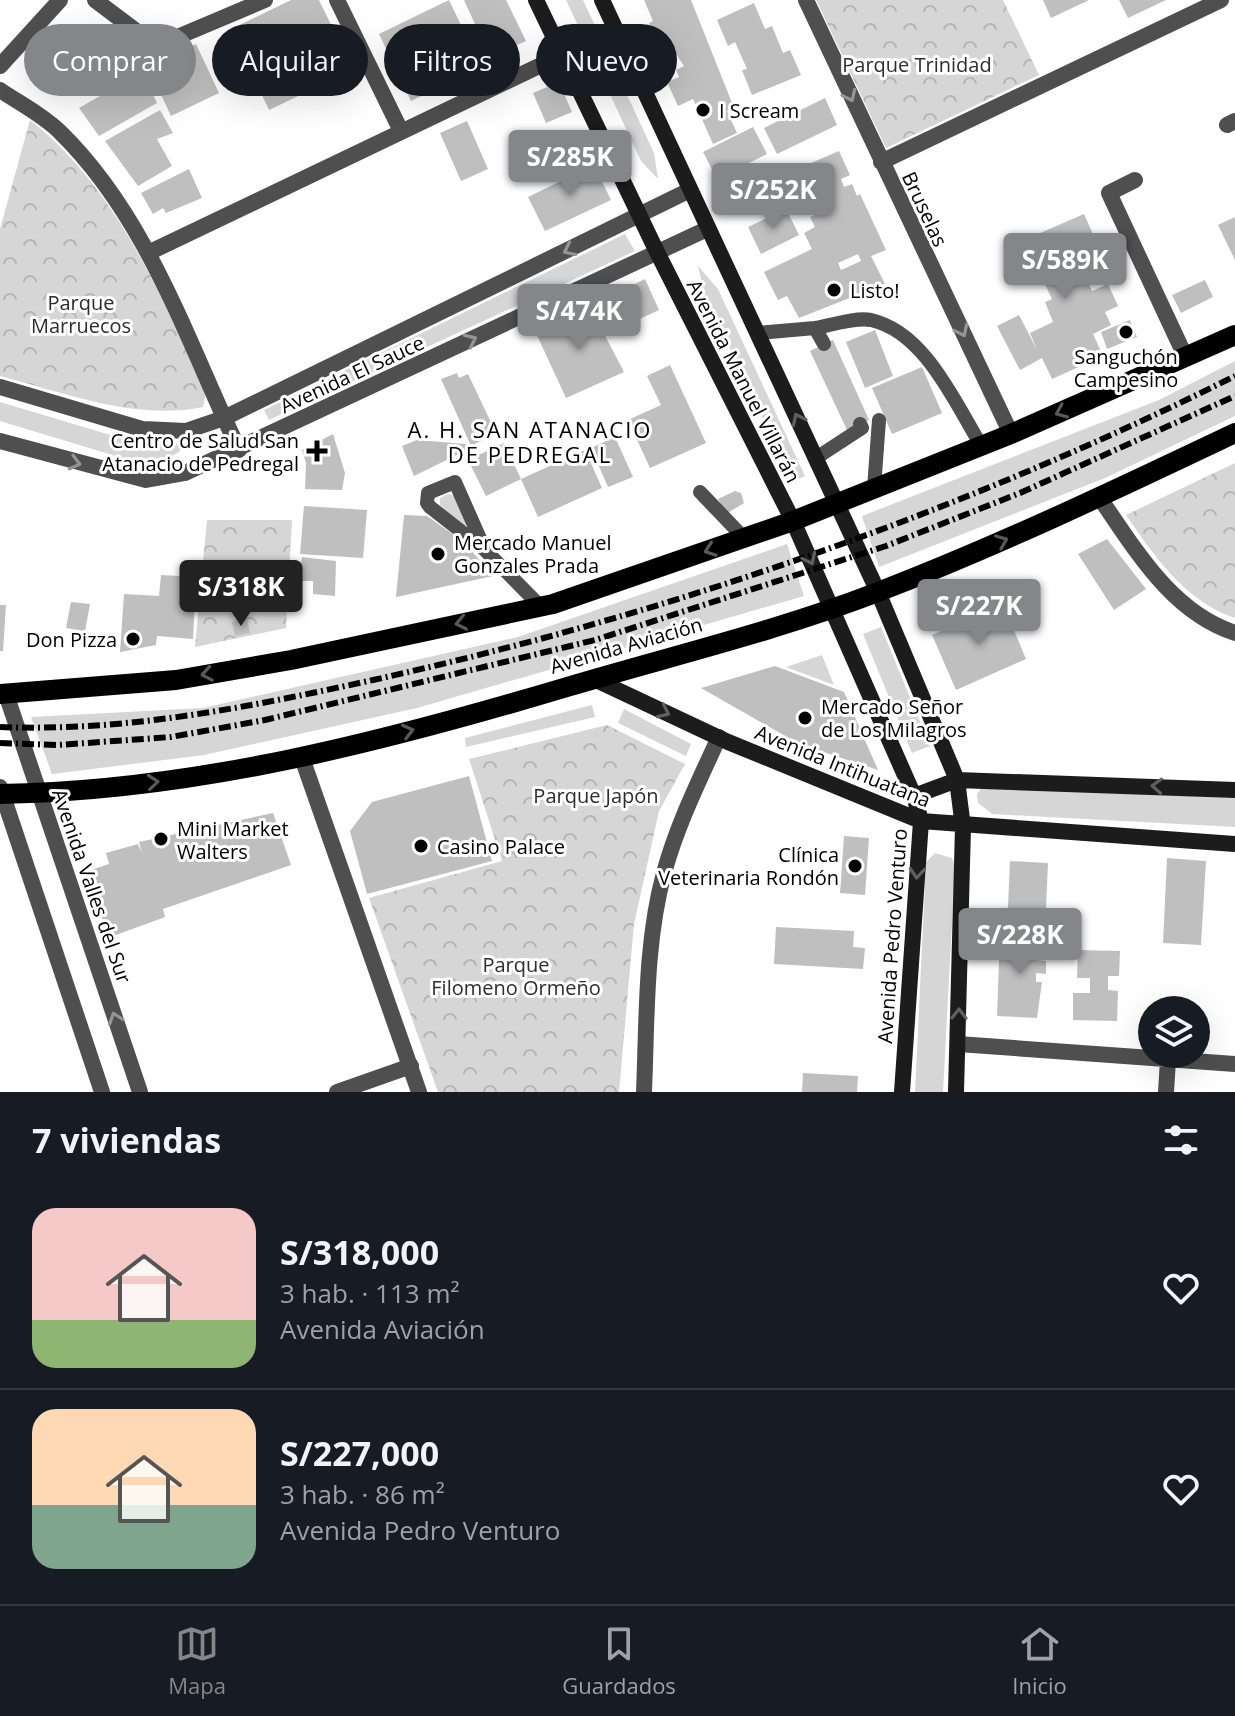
<!DOCTYPE html>
<html lang="es">
<meta charset="utf-8">
<style>
:root{--surface:#171b24;--page:#20242c;--text:#f1f3f6;--muted:#9ea1a6;--line:#363941;--accent:#858687}
body{margin:0;font-family:"Open Sans",sans-serif;background:var(--page);color:var(--text);height:100vh;display:flex;flex-direction:column;font-size:30px;white-space:nowrap}
*{box-sizing:border-box;margin:0}
p{font-size:26px;color:var(--muted)}
.icon{flex:none;width:44px;height:44px;fill:none;stroke:currentColor;stroke-width:2;stroke-linecap:round;stroke-linejoin:round}
.map{position:relative;height:1092px;overflow:hidden}
.panel{display:flex;flex-direction:column;background:var(--surface);flex:1}
.panel>*{flex:none}
.hud{position:absolute;left:24px;top:24px;width:800px;height:72px;display:flex;gap:16px}
.tools{position:absolute;left:1138px;top:996px;display:grid;gap:16px}
.tools a{display:grid;place-items:center;width:72px;height:72px;border-radius:50%;background:var(--surface);box-shadow:0 8px 32px #0002;font-size:40px}
.price{position:absolute;translate:-50% -68px;padding:0 18px;border-radius:8px;background:var(--accent);color:#fff;font-size:26px;line-height:52px;filter:drop-shadow(0 2px 4px #0008)}
.price::after{content:'';position:absolute;left:50%;top:48px;width:24px;height:18px;margin-left:-12px;background:inherit;clip-path:polygon(0 0,100% 0,50% 100%)}
.price.active{background:#222;color:#fff}
ul{padding:0;list-style:none}
li{display:flex;align-items:center;gap:24px;height:200px;padding:0 32px}
li+li{border-top:2px solid var(--line)}
li span{display:grid;place-items:center;flex:none;width:224px;height:160px;border-radius:24px;color:#555}
li>.icon{margin-inline-start:auto}
span .icon{width:96px;height:96px;fill:#fffc;stroke-width:1}
li b{font-size:34px}
h2{display:flex;justify-content:space-between;align-items:center;height:96px;padding:0 32px;font-size:34px}
.tag{padding:0 28px;border-radius:36px;background:var(--surface);box-shadow:0 8px 32px #0002;font-size:28px;line-height:72px}
.tag.active{background:var(--accent);color:#fff}
.tab-bar{display:flex;justify-content:space-around;align-items:center;height:112px;border-top:2px solid var(--line);background:var(--surface);font-size:22px;color:var(--muted)}
.tab-bar a{display:grid;justify-items:center;gap:4px}
.tab-bar .active{color:var(--accent)}
.map>svg:first-child{display:block}
.green{fill:#d6d6d6}
.forest{fill:url(#forest-crowns)}
.building{fill:#bfbfbf;fill-rule:evenodd}
.lines{fill:none;stroke-linecap:round;stroke-linejoin:round}
.service{stroke:#4f4f4f;stroke-width:14}
.pedestrian{stroke:#4f4f4f;stroke-width:16}
.minor{stroke:#4f4f4f;stroke-width:16}
.tertiary{stroke:#4f4f4f;stroke-width:16}
.secondary{stroke:#1c1c1c;stroke-width:16}
.primary{stroke:#000;stroke-width:20}
.rail{stroke:#000;stroke-width:6;stroke-dasharray:12 4 2 4;stroke-linecap:butt}
.oneway{stroke:#959595}
.oneway2{stroke:#595959}
.oneway3{stroke:#606060}
.poi-dot{fill:#000;stroke:#fff;stroke-width:3}
.labels{text-anchor:middle;dominant-baseline:central;stroke-width:6;stroke-linejoin:round;paint-order:stroke}
.park-label{font-size:20px;fill:#2d2d2d;stroke:#fff}
.poi-label{font-size:20px;fill:#000;stroke:#fff;text-anchor:start}
.street-label{font-size:20px;fill:#000;stroke:#fff}
.neighbourhood-label{font-size:22px;letter-spacing:2px;fill:#000;stroke:#fff}
</style>
<div class="map">
<svg width="1235" height="1092" viewBox="0 0 1235 1092">
<defs>
<pattern id="forest-crowns" width="20" height="18" patternUnits="userSpaceOnUse" patternTransform="scale(2)"><rect width="20" height="18" fill="#d6d6d6"/><path d="M2 6a3 3 0 1 1 6 0M12 15a3 3 0 1 1 6 0" fill="none" stroke="#b6b6b6"/></pattern>
</defs>
<rect width="100%" height="100%" fill="#fff"/>
<!-- green -->
<path class="green" d="M 566,0 L 583,0 L 654,153 L 658,179 L 641,161 Z
M 625,234 L 635,251 L 269,420 L 264,410 Z
M 698,266 L 718,289 L 805,476 L 793,482 L 705,296 Z
M 1235,361 L 1235,416 L 1105,478 L 879,567 L 862,516 L 1159,400 Z
M 0,402 L 127,440 L 184,444 L 179,452 L 152,467 L 0,421 Z
M 448,494 L 455,496 L 467,522 L 464,529 L 440,505 L 440,498 Z
M 787,544 L 804,596 L 417,708 L 204,755 L 52,774 L 31,717 L 203,708 L 518,637 Z
M 881,627 L 930,746 L 912,753 L 863,634 Z
M 822,655 L 834,685 L 786,667 Z
M 592,705 L 595,717 L 466,747 L 465,738 Z
M 624,709 L 691,744 L 686,756 L 618,723 Z
M 982,787 L 1235,798 L 1235,827 L 992,814 L 978,803 L 977,794 Z
M 935,853 L 952,858 L 955,865 L 943,1092 L 915,1092 L 926,862 Z"/>
<!-- forest -->
<path class="forest" d="M 816,0 L 1003,0 L 1039,75 L 886,148 Z
M 30,120 C 118,190 159,292 206,392 L 203,407 C 136,421 65,393 0,376 L 0,229 Z
M 1235,463 L 1235,618 C 1186,602 1154,556 1126,515 Z
M 207,520 L 292,520 L 286,628 L 195,647 Z
M 607,725 L 685,764 L 659,811 L 634,924 L 619,1092 L 438,1092 L 369,898 L 502,861 L 469,759 Z"/>
<!-- building -->
<path class="building" d="M 291,0 L 319,0 L 353,70 L 269,110 L 231,29 Z
M 449,0 L 481,67 L 411,101 L 379,34 Z
M 464,0 L 506,0 L 526,41 L 490,57 Z
M 644,0 L 691,0 L 734,108 L 727,111 L 737,133 L 713,144 L 693,99 L 678,106 L 667,82 L 679,77 L 676,70 L 684,66 L 671,46 L 661,51 L 649,23 L 653,21 Z
M 1043,0 L 1089,0 L 1051,18 Z
M 1119,0 L 1166,0 L 1128,18 Z
M 754,3 L 765,29 L 772,26 L 783,53 L 790,50 L 801,75 L 752,95 L 742,70 L 747,69 L 735,42 L 728,46 L 717,20 Z
M 196,44 L 219,93 L 171,116 L 148,67 Z
M 142,72 L 157,103 L 99,136 L 79,108 Z
M 559,82 L 572,112 L 546,123 L 533,93 Z
M 825,98 L 837,125 L 777,154 L 764,128 Z
M 160,110 L 173,133 L 157,139 L 172,166 L 138,186 L 105,141 Z
M 467,121 L 488,169 L 461,181 L 440,133 Z
M 753,127 L 767,154 L 717,179 L 703,152 Z
M 839,151 L 850,175 L 841,179 L 844,187 L 852,184 L 857,196 L 860,194 L 886,250 L 871,256 L 885,284 L 799,318 L 787,296 L 778,300 L 764,272 L 812,249 L 804,233 L 815,227 L 810,217 L 817,214 L 797,169 ZM 858,254 L 861,261 L 841,270 L 838,263 Z
M 594,165 L 611,200 L 545,231 L 528,197 Z
M 189,169 L 202,198 L 166,213 L 163,208 L 153,214 L 141,193 Z
M 786,209 L 799,235 L 761,254 L 748,227 Z
M 1084,214 L 1096,241 L 1100,238 L 1108,255 L 1098,260 L 1104,274 L 1088,282 L 1092,291 L 1108,284 L 1118,306 L 1105,312 L 1111,325 L 1093,334 L 1103,356 L 1052,379 L 1042,358 L 1020,370 L 997,326 L 1019,315 L 1037,350 L 1030,333 L 1053,322 L 1045,302 L 1052,299 L 1024,240 Z
M 1235,217 L 1235,260 L 1218,225 Z
M 645,279 L 659,310 L 633,322 L 618,292 Z
M 1205,280 L 1213,297 L 1181,313 L 1172,295 Z
M 589,305 L 624,372 L 566,398 L 535,331 Z
M 1130,320 L 1137,337 L 1107,349 L 1101,332 Z
M 875,330 L 893,376 L 865,388 L 846,342 Z
M 833,340 L 869,420 L 847,430 L 810,351 Z
M 670,365 L 706,443 L 650,468 L 628,420 L 661,405 L 647,376 Z
M 922,367 L 942,413 L 892,434 L 872,388 Z
M 457,373 L 459,378 L 468,374 L 496,433 L 471,446 L 441,379 Z
M 333,434 L 345,473 L 342,490 L 305,489 L 306,463 L 302,450 Z
M 615,437 L 633,477 L 608,487 L 591,448 Z
M 417,440 L 466,444 L 469,449 L 414,476 L 402,446 Z
M 504,443 L 521,479 L 486,496 L 468,460 Z
M 585,450 L 602,488 L 538,517 L 521,479 Z
M 735,491 L 741,493 L 744,503 L 726,514 L 718,499 Z
M 304,506 L 367,510 L 363,558 L 300,554 Z
M 404,515 L 427,516 L 465,543 L 493,576 L 396,597 Z
M 1107,539 L 1146,589 L 1114,610 L 1078,554 Z
M 302,557 L 336,561 L 335,596 L 313,594 L 313,581 L 299,581 Z
M 161,575 L 196,577 L 193,639 L 157,636 L 156,645 L 120,652 L 124,594 L 159,596 Z
M 71,602 L 90,604 L 85,631 L 66,628 Z
M 1003,604 L 1026,659 L 956,690 L 932,635 Z
M 0,605 L 6,605 L 3,651 L 0,651 Z
M 247,619 L 250,633 L 235,636 L 232,622 Z
M 775,666 L 844,692 L 878,770 L 799,744 L 701,688 Z
M 469,776 L 492,861 L 367,894 L 350,831 L 372,802 Z
M 273,813 L 291,865 L 163,909 L 165,917 L 108,938 L 88,871 L 109,864 L 106,853 L 138,844 L 142,853 L 139,842 Z
M 844,836 L 869,838 L 865,895 L 840,893 Z
M 1167,858 L 1206,861 L 1201,945 L 1163,943 Z
M 1010,861 L 1048,863 L 1045,931 L 1007,929 Z
M 776,927 L 854,931 L 853,947 L 865,948 L 863,969 L 774,964 Z
M 1000,934 L 1044,936 L 1043,949 L 1036,949 L 1035,960 L 1046,961 L 1046,974 L 1036,973 L 1036,982 L 1042,982 L 1037,1018 L 997,1016 Z
M 1078,950 L 1120,951 L 1119,976 L 1108,976 L 1108,990 L 1118,991 L 1117,1021 L 1073,1020 L 1073,993 L 1090,993 L 1090,978 L 1077,978 Z
M 803,1073 L 858,1076 L 857,1092 L 802,1092 Z"/>
<g class="lines">
<!-- service -->
<path class="service" d="M 815,328 C 832,325 855,317 871,320 C 925,332 955,403 981,445
M 758,333 L 815,328 L 824,344
M 816,458 L 862,428 L 860,424
M 874,488 L 879,420
M 700,492 L 744,538
M 485,550 L 455,482 L 428,493 L 427,503 L 430,507 L 485,550 L 541,607"/>
<!-- pedestrian -->
<path class="pedestrian" d="M 156,46 L 265,0
M 337,1092 L 411,1066"/>
<!-- minor -->
<path class="minor" d="M 95,0 L 156,46
M 337,0 L 401,131
M 806,0 L 1011,434
M 0,66 L 60,0
M 0,90 C 19,103 43,115 60,132 C 148,218 187,341 239,450
M 1227,125 L 1235,121
M 881,162 L 1221,0
M 1135,180 L 1109,193 L 1186,358
M 148,253 L 562,55
M 1099,497 C 1136,550 1171,612 1235,633
M 302,758 L 419,1092
M 958,1044 L 1235,1064
M 644,1092 C 647,1020 645,943 664,873 C 677,825 699,781 719,737
M 1166,1092 L 1168,1060"/>
<!-- tertiary -->
<path class="tertiary" d="M 0,387 L 142,429 L 186,431 L 224,418 L 690,190
M 0,441 L 146,480 L 185,473 L 707,229
M 6,694 L 140,1092
M 0,787 L 102,1092"/>
<!-- secondary -->
<path class="secondary" d="M 536,0 L 657,252 L 793,521 L 914,796 L 921,821 L 902,1092
M 602,0 L 878,592 L 957,780 L 963,827 L 956,1092
M 594,679 L 728,742 L 921,821 L 1235,844
M 914,796 L 957,780 L 1235,790"/>
<!-- primary -->
<path class="primary" d="M 0,694 L 176,680 L 291,660 L 553,604 L 793,521 L 1011,434 L 1235,335
M 0,794 C 193,791 383,742 567,687 C 671,656 777,631 878,592 C 1000,545 1117,489 1235,433"/>
<!-- rail -->
<path class="rail" d="M 0,727 C 128,732 249,707 373,680 C 667,615 965,511 1235,376
M 0,743 L 58,745 L 171,737 L 265,720 L 595,640 L 886,546 L 1020,493 L 1235,396"/>
</g>
<!-- one-way arrows -->
<defs><path id="oneway-chevron" d="M-2-3.5L2.5 0L-2 3.5" fill="none" stroke-width="1.6" stroke-linecap="round" stroke-linejoin="round" transform="scale(2)"/></defs>
<g class="oneway">
<use href="#oneway-chevron" transform="translate(850 96) rotate(65)"/>
<use href="#oneway-chevron" transform="translate(569 250) rotate(154)"/>
<use href="#oneway-chevron" transform="translate(962 331) rotate(65)"/>
<use href="#oneway-chevron" transform="translate(471 340) rotate(-25)"/>
<use href="#oneway-chevron" transform="translate(75 463) rotate(15)"/>
<use href="#oneway-chevron" transform="translate(115 1018) rotate(-109)"/>
</g>
<g class="oneway2">
<use href="#oneway-chevron" transform="translate(1061 412) rotate(157)"/>
<use href="#oneway-chevron" transform="translate(1002 541) rotate(-22)"/>
<use href="#oneway-chevron" transform="translate(710 550) rotate(161)"/>
<use href="#oneway-chevron" transform="translate(461 623) rotate(168)"/>
<use href="#oneway-chevron" transform="translate(207 674) rotate(170)"/>
<use href="#oneway-chevron" transform="translate(408 731) rotate(-14)"/>
<use href="#oneway-chevron" transform="translate(153 782) rotate(-5)"/>
</g>
<g class="oneway3">
<use href="#oneway-chevron" transform="translate(798 419) rotate(-115)"/>
<use href="#oneway-chevron" transform="translate(810 559) rotate(65)"/>
<use href="#oneway-chevron" transform="translate(664 712) rotate(25)"/>
<use href="#oneway-chevron" transform="translate(1157 786) rotate(-177)"/>
<use href="#oneway-chevron" transform="translate(917 873) rotate(94)"/>
<use href="#oneway-chevron" transform="translate(959 1014) rotate(-89)"/>
</g>
<!-- markers -->
<g class="poi-dot">
<circle cx="703" cy="110" r="8"/>
<circle cx="834" cy="290" r="8"/>
<circle cx="1126" cy="332" r="8"/>
<path d="M313 439h8v8h8v8h-8v8h-8v-8h-8v-8h8z"/>
<circle cx="438" cy="554" r="8"/>
<circle cx="133" cy="639" r="8"/>
<circle cx="805" cy="718" r="8"/>
<circle cx="161" cy="839" r="8"/>
<circle cx="421" cy="846" r="8"/>
<circle cx="855" cy="866" r="8"/>
</g>
<g class="labels">
<!-- park labels -->
<g class="park-label">
<text x="917" y="64">Parque Trinidad</text>
<text x="81" y="302">Parque<tspan x="81" dy="23">Marruecos</tspan></text>
<text x="596" y="795">Parque Japón</text>
<text x="516" y="964">Parque<tspan x="516" dy="23">Filomeno Ormeño</tspan></text>
</g>
<!-- poi labels -->
<g class="poi-label">
<text x="719" y="110">I Scream</text>
<text x="850" y="290">Listo!</text>
<text x="1126" y="356" text-anchor="middle">Sanguchón<tspan x="1126" dy="23">Campesino</tspan></text>
<text x="299" y="440" text-anchor="end">Centro de Salud San<tspan x="299" dy="23">Atanacio de Pedregal</tspan></text>
<text x="454" y="542">Mercado Manuel<tspan x="454" dy="23">Gonzales Prada</tspan></text>
<text x="117" y="639" text-anchor="end">Don Pizza</text>
<text x="821" y="706">Mercado Señor<tspan x="821" dy="23">de Los Milagros</tspan></text>
<text x="177" y="828">Mini Market<tspan x="177" dy="23">Walters</tspan></text>
<text x="437" y="846">Casino Palace</text>
<text x="839" y="854" text-anchor="end">Clínica<tspan x="839" dy="23">Veterinaria Rondón</tspan></text>
</g>
<!-- street labels -->
<g class="street-label">
<text transform="translate(925 209) rotate(65)">Bruselas</text>
<text transform="translate(352 374) rotate(-25)">Avenida El Sauce</text>
<text transform="translate(744 381) rotate(63)">Avenida Manuel Villarán</text>
<text transform="translate(626 645) rotate(-16)">Avenida Aviación</text>
<text transform="translate(843 766) rotate(22)">Avenida Intihuatana</text>
<text transform="translate(92 886) rotate(71)">Avenida Valles del Sur</text>
<text transform="translate(892 936) rotate(-86)">Avenida Pedro Venturo</text>
</g>
<!-- neighbourhood labels -->
<g class="neighbourhood-label">
<text x="530" y="429">A. H. SAN ATANACIO<tspan x="530" dy="25">DE PEDREGAL</tspan></text>
</g>
</g>
</svg>
<div class="tools">
<a><svg class="icon" aria-label="layers" viewBox="0 0 24 24"><path d="M12 4l9 5-9 5-9-5zM3 14l9 5 9-5"/></svg></a>
</div>
<b class="price" style="left:570px;top:198px">S/285K</b>
<b class="price" style="left:773px;top:231px">S/252K</b>
<b class="price" style="left:1065px;top:301px">S/589K</b>
<b class="price" style="left:579px;top:352px">S/474K</b>
<b class="price active" style="left:241px;top:628px">S/318K</b>
<b class="price" style="left:979px;top:647px">S/227K</b>
<b class="price" style="left:1020px;top:976px">S/228K</b>
<div class="hud">
<a class="tag active">Comprar</a>
<a class="tag">Alquilar</a>
<a class="tag">Filtros</a>
<a class="tag">Nuevo</a>
</div>
</div>
<section class="panel">
<h2>7 viviendas<svg class="icon" aria-label="filters" viewBox="0 0 24 24"><path d="M4 7h16M4 17h16"/><circle cx="9" cy="7" r="2"/><circle cx="15" cy="17" r="2"/></svg></h2>
<ul>
<li><span style="background:linear-gradient(#f6c9c9 70%,#8fb573 0)"><svg class="icon" aria-label="home" viewBox="0 0 24 24"><path d="M3 11l9-7 9 7M6 9v11h12V9"/></svg></span><div><b>S/318,000</b><p>3 hab. · 113 m²</p><p>Avenida Aviación</p></div><svg class="icon" aria-label="heart" viewBox="0 0 24 24"><path d="M12 20l-8-8c-3-5 5-10 8-4 3-6 11-1 8 4z"/></svg></li>
<li><span style="background:linear-gradient(#ffd9b3 60%,#7fa58c 0)"><svg class="icon" aria-label="home" viewBox="0 0 24 24"><path d="M3 11l9-7 9 7M6 9v11h12V9"/></svg></span><div><b>S/227,000</b><p>3 hab. · 86 m²</p><p>Avenida Pedro Venturo</p></div><svg class="icon" aria-label="heart" viewBox="0 0 24 24"><path d="M12 20l-8-8c-3-5 5-10 8-4 3-6 11-1 8 4z"/></svg></li>
</ul>
</section>
<nav class="tab-bar">
<a class="active"><svg class="icon" aria-label="map" viewBox="0 0 24 24"><path d="M3 6l6-2 6 2 6-2v14l-6 2-6-2-6 2zM9 4v14M15 6v14"/></svg>Mapa</a>
<a><svg class="icon" aria-label="saved" viewBox="0 0 24 24"><path d="M7 4h10v16l-5-4-5 4z"/></svg>Guardados</a>
<a><svg class="icon" aria-label="home" viewBox="0 0 24 24"><path d="M3 11l9-7 9 7M6 9v11h12V9"/></svg>Inicio</a>
</nav>
